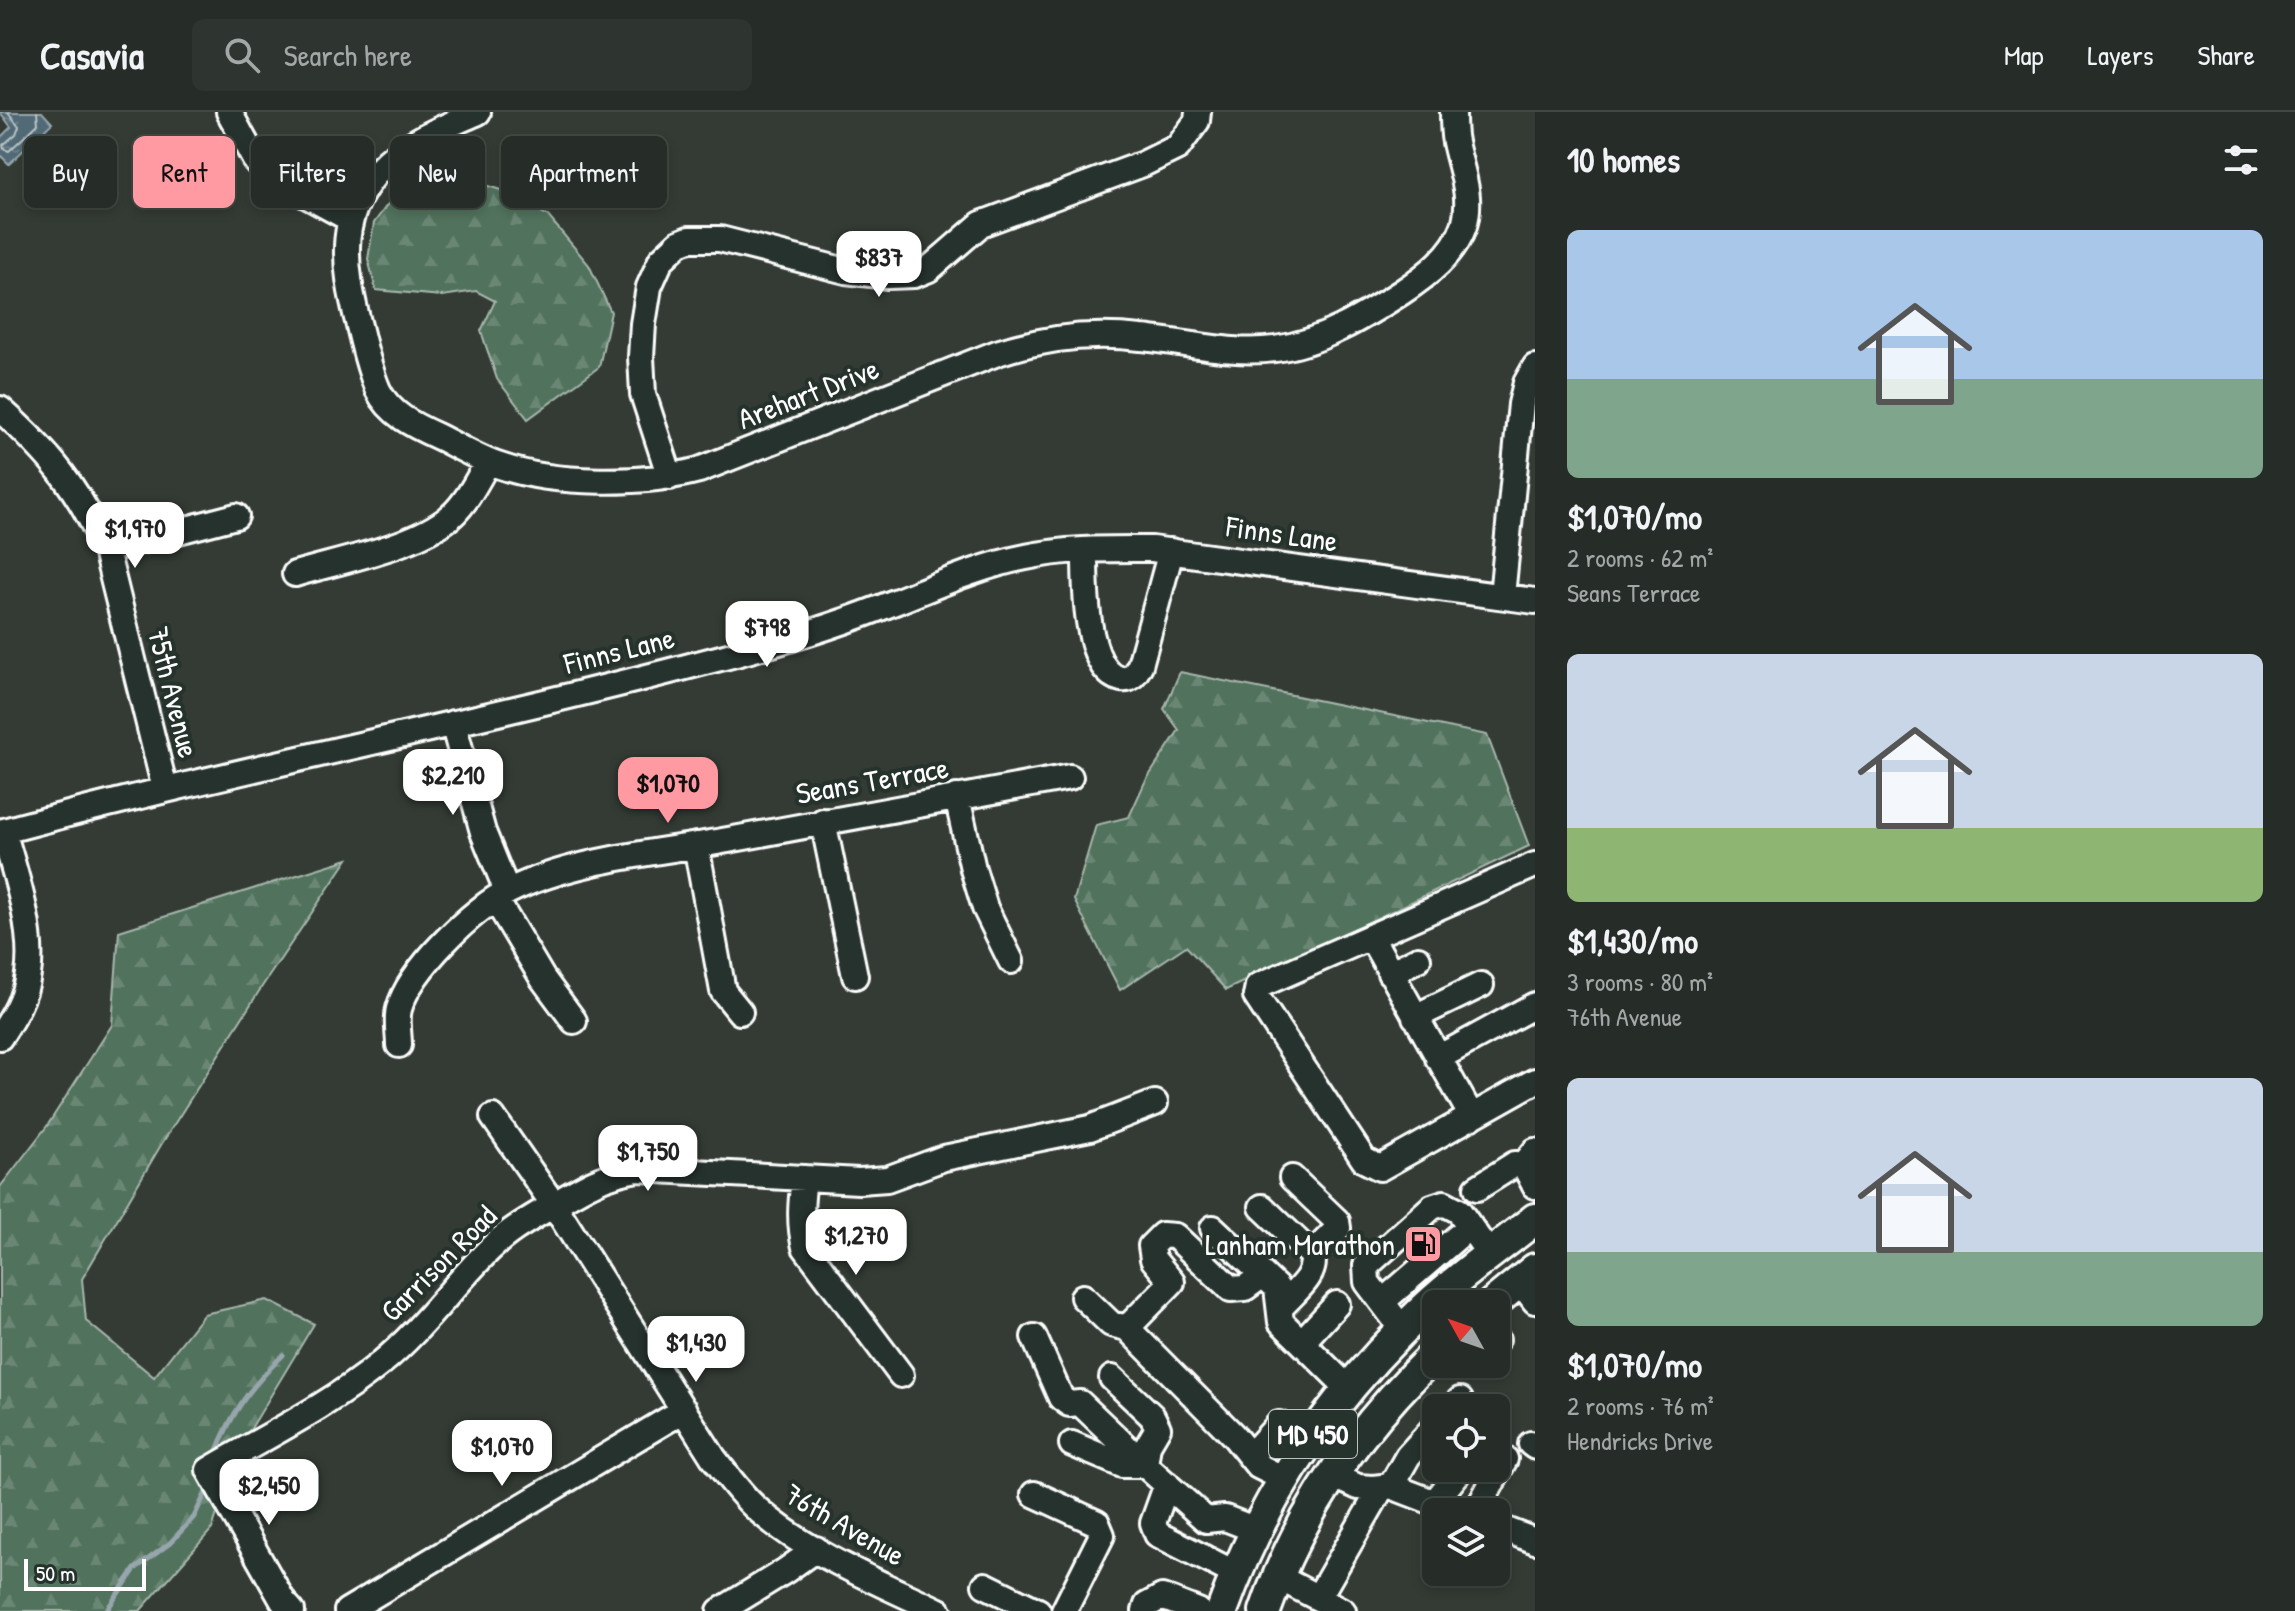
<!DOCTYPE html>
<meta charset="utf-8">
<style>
:root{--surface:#262c27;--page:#2e342f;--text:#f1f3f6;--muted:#a4a7a7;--line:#424844;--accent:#ff9aa2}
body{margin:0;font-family:"Patrick Hand",sans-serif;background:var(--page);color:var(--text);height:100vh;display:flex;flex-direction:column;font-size:30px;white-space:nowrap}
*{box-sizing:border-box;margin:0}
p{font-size:26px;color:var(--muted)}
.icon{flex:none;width:44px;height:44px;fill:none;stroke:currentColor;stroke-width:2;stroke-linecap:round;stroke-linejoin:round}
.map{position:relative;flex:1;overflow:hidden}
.drawer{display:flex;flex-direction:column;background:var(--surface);width:760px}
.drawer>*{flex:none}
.guide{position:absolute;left:24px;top:24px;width:760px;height:72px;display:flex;gap:16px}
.needle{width:52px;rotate:310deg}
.buttons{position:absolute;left:1422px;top:1178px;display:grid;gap:16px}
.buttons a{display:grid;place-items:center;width:88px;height:88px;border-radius:12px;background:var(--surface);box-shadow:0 4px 12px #0003,0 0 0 2px var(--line);font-size:40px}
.scale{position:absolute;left:24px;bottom:20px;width:122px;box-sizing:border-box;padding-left:8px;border:4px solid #fff;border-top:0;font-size:22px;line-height:28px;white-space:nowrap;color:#fff;-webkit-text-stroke:6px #26332d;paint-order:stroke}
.price{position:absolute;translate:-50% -68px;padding:0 18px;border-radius:16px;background:#fff;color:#222;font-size:26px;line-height:52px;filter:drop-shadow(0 2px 4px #0008)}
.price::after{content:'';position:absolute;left:50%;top:48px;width:24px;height:18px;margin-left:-12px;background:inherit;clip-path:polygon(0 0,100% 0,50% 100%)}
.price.selected{background:var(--accent);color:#111}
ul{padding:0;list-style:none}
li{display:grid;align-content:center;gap:16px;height:424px;padding:0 32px}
li span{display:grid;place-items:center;height:248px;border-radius:12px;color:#555}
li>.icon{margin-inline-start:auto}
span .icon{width:144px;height:144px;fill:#fffc;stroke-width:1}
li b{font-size:34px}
h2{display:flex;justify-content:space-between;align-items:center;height:96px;padding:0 32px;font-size:34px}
.chip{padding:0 28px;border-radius:12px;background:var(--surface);box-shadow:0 4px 12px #0003,0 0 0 2px var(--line);font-size:28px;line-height:72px}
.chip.selected{background:var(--accent);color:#111}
header{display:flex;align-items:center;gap:48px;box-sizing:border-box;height:112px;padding:0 40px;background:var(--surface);border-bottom:2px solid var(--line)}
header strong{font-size:38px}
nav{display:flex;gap:44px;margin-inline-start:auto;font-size:28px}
.search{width:560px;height:72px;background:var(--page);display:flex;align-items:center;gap:20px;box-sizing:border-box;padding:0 28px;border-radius:12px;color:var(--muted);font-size:30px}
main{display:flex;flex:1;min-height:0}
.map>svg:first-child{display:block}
.forest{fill:url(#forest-firs);stroke:#a8b8ae;stroke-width:2}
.water{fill:url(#water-ripples);stroke:#97a6ad;stroke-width:2}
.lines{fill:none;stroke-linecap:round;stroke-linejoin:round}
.shore{stroke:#b9c4c8;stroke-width:2}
.stream{stroke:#97a6ad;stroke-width:5}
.minor-casing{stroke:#fff;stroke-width:30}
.major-casing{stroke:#fff;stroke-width:36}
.minor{stroke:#26332d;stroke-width:24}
.major{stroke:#26332d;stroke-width:30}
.labels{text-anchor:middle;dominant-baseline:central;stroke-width:8;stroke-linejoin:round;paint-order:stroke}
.shield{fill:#26332d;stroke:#bec2c0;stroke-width:2}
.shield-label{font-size:28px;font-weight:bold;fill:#fff}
.street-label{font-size:30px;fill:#fff;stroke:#26332d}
.poi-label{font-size:30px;fill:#fff;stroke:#26332d;text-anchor:end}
</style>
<header>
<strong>Casavia</strong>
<div class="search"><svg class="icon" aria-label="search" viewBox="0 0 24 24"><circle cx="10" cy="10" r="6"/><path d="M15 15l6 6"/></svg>Search here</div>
<nav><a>Map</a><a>Layers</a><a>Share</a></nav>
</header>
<main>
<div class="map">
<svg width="1535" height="1499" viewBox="0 0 1535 1499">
<defs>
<pattern id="forest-firs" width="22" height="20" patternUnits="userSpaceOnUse" patternTransform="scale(2)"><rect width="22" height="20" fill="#51725c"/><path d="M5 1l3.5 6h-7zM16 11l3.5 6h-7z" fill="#6b8774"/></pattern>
<pattern id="water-ripples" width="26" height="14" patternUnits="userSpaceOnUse" patternTransform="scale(2)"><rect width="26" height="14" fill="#516b76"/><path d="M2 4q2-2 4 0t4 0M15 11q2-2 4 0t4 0" fill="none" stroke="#6b818b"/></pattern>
</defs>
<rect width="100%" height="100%" fill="#333b34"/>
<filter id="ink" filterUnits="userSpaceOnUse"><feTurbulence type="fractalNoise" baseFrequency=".0125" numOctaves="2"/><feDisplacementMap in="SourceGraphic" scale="16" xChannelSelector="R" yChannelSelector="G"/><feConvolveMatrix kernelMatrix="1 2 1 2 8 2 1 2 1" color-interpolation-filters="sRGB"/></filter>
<g filter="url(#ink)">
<!-- forest -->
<path class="forest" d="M 452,36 L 478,71 L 504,79 L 548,104 L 589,153 L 611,200 L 599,255 L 528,307 L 497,267 L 481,219 L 495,189 L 476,179 L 442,184 L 376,178 L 368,147 L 374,111 L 412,59 Z
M 1180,560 L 1487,623 L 1529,734 L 1226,878 L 1186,834 L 1120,878 L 1074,788 L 1096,713 L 1129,705 L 1145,670 L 1179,618 L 1164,597 Z
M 348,747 L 263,873 L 161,1033 L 82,1167 L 86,1209 L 154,1265 L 204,1202 L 267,1188 L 314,1212 L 238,1338 L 212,1417 L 140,1499 L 0,1499 L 0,1075 L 47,1014 L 112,913 L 119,819 Z"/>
<!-- water -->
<path class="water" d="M 0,0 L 42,0 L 52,11 L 9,52 L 0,43 L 0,26 L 11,15 Z"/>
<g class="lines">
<!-- shore -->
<path class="shore" d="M 8,0 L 19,14 L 16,22 L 3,33 L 4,37 L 9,39 L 38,12 L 37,0"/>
<!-- stream -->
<path class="stream" d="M 215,1343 C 232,1299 250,1276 283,1243
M 106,1499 L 135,1457 L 170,1431 L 194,1405 L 207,1378"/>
<!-- minor casing -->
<g class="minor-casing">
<path id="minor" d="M 229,0 L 255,48 L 267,62 L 350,107
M 478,0 C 447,14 413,27 387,50 C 335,98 343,152 359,214 C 364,235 369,257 378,278 C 390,303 415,314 439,325 C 459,335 479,347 500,354 C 554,373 644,373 699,358 L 997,241 C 1045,225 1091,220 1141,226 C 1185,230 1231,243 1275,237 C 1322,231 1363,205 1402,180 C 1426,164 1454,143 1464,114 C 1473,84 1461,59 1455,30 C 1453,21 1453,10 1453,0
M 0,297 C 51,343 77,374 106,438 L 165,677
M 670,365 L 643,282 L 641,245 L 643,212 L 649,175 L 661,148 L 679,131 L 689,127 L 720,127 L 846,159 L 888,164 L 914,163 L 929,157 L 981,112 L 1143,52 L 1178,35 L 1197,9 L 1198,0
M 106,438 L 236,404
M 1085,438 C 1085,466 1084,560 1121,567 C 1131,569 1136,561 1140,553 L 1171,439
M 295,462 C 339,449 408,436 445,409 C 465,395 476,370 488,350
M 1502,484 L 1521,292 L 1526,271 L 1535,255
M 453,611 L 483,720 L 507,779
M 957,685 L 973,757 L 985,796 L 1011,849
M 823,709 L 855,864
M 0,720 C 234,657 471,612 705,550 C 769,534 834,515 895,490 C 938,473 980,454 1026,445 C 1067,436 1110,437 1152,437 L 1535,489
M 696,733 L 723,879 L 740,900
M 1535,753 L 1258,874 L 1256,884 L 1364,1048 L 1380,1056 L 1535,969
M 496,788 L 543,867 L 574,909
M 1371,825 L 1472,1005
M 1390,861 L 1418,847
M 1415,905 L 1481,873
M 0,925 C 13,905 25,886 28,862 C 35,820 15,760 3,719
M 399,933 C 399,923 396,907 399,897 C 409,859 474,795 509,779 C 574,747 657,741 728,728 C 842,706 956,685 1070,665
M 1438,946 L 1535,893
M 493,1005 L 554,1093 L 713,1345 C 727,1363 740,1382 757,1397 C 808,1442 878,1470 939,1499
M 1535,1039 L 1524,1053 L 1535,1074
M 804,1066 C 801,1090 799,1111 805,1135 L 901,1263
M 1292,1066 L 1337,1109 L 1338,1116 L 1312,1143
M 1477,1076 L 1515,1052 L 1524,1053
M 1262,1095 L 1312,1143 C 1318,1164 1294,1180 1281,1195
M 1213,1116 L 1277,1176 L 1281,1210 L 1349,1277
M 1520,1169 L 1535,1189
M 1449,1175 L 1466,1192
M 1083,1185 L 1111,1212 L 1127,1216 L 1172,1170 L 1153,1147 L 1151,1134 L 1162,1123 L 1175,1124 L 1231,1177 L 1245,1176 L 1263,1163
M 1382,1190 L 1470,1114
M 1127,1216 L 1233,1323 L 1258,1354 L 1284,1367
M 1403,1218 L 1367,1170 L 1366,1154 L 1432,1095 L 1444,1091 L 1459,1099 L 1490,1143
M 1034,1225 L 1061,1286 L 1069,1292 L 1080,1291 L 1145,1353 L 1122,1353 L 1072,1332
M 1496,1226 L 1497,1227
M 1302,1230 L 1337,1192
M 1112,1266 L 1152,1304 L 1158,1316 L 1148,1333 L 1145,1353 L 1206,1408 L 1225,1406 L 1256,1418
M 1452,1296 L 1460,1288
M 1531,1332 L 1535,1335
M 1250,1344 L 1279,1312
M 1332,1363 L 1358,1375 L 1373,1376 L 1391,1374 L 1459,1400
M 1167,1372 L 1153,1411 L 1157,1422 L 1236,1462
M 1391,1374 L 1408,1344 L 1436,1313
M 1034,1382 L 1097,1411 L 1102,1423 L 1064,1499
M 1434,1391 L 1462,1356
M 1476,1400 L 1505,1347
M 1496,1414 L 1535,1429
M 1278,1465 L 1343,1499
M 985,1473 L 1038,1499
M 1318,1486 L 1382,1375
M 292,1499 L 283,1489 L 209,1358 C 265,1325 330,1293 380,1252 C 422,1218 452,1174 490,1137 C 509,1118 532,1106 555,1092 C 583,1075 605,1062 638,1057 L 859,1069 L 887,1067 L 944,1046 L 1090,1016 L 1155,991
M 347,1499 L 684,1298
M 720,1499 L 785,1459 L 816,1437
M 1145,1499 L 1147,1493 L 1162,1485 L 1198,1499"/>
</g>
<!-- major casing -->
<g class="major-casing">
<path id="major" d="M 1492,1192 L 1535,1157
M 1222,1499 C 1264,1381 1335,1280 1426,1195 C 1460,1163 1499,1136 1535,1107
M 1265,1499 C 1299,1400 1360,1314 1436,1241"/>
</g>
<!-- minor -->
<use href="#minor" class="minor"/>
<!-- major -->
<use href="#major" class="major"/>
</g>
</g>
<!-- icons -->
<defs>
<g id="fuel-square" transform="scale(2)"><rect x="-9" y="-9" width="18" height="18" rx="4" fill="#ff9aa2" stroke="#26332d"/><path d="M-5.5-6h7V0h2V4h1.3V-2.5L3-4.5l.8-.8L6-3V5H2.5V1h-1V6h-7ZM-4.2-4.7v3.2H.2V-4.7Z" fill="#111"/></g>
</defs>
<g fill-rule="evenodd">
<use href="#fuel-square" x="1423" y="1132"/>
</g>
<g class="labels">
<!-- shield labels -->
<rect class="shield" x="1269" y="1298" width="88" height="48" rx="6"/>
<g class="shield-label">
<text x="1313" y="1322">MD 450</text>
</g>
<!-- street labels -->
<g class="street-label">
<text transform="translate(808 281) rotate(-21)">Arehart Drive</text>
<text transform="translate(1282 421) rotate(8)">Finns Lane</text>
<text transform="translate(619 538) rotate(-14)">Finns Lane</text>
<text transform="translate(174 580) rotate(76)">75th Avenue</text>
<text transform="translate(872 668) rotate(-10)">Seans Terrace</text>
<text transform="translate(438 1151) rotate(-45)">Garrison Road</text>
<text transform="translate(845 1412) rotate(30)">76th Avenue</text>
</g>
<!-- poi labels -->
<g class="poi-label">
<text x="1395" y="1132">Lanham Marathon</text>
</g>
</g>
</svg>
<div class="buttons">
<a><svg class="needle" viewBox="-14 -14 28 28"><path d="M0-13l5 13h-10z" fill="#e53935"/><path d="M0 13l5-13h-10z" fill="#a4a7a7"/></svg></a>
<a><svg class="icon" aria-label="locate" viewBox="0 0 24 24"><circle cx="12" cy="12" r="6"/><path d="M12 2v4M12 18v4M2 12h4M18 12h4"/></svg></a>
<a><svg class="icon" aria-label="layers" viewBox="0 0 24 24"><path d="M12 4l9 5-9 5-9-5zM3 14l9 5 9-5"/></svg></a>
</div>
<div class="scale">50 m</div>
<b class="price" style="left:879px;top:187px">$837</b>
<b class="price" style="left:135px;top:458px">$1,970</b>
<b class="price" style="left:767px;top:557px">$798</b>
<b class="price" style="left:453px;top:705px">$2,210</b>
<b class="price selected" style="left:668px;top:713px">$1,070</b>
<b class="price" style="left:648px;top:1081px">$1,750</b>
<b class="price" style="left:856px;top:1165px">$1,270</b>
<b class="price" style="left:696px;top:1272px">$1,430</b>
<b class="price" style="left:502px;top:1376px">$1,070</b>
<b class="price" style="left:269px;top:1415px">$2,450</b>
<div class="guide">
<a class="chip">Buy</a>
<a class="chip selected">Rent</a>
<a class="chip">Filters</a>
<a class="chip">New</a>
<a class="chip">Apartment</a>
</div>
</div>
<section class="drawer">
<h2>10 homes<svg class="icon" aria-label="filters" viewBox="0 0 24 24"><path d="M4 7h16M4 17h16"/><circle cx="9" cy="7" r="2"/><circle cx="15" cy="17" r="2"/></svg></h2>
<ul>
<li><span style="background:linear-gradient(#a9c7e8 60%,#7fa58c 0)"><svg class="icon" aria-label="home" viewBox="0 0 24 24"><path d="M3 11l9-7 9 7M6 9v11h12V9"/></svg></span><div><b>$1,070/mo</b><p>2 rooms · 62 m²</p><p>Seans Terrace</p></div></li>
<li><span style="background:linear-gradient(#c9d6e8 70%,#8fb573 0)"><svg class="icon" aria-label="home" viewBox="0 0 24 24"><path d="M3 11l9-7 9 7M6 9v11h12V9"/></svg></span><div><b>$1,430/mo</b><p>3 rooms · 80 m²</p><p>76th Avenue</p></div></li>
<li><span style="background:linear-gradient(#c9d6e8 70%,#7fa58c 0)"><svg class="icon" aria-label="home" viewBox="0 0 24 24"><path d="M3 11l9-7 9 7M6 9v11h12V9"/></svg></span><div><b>$1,070/mo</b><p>2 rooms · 76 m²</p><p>Hendricks Drive</p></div></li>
</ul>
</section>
</main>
